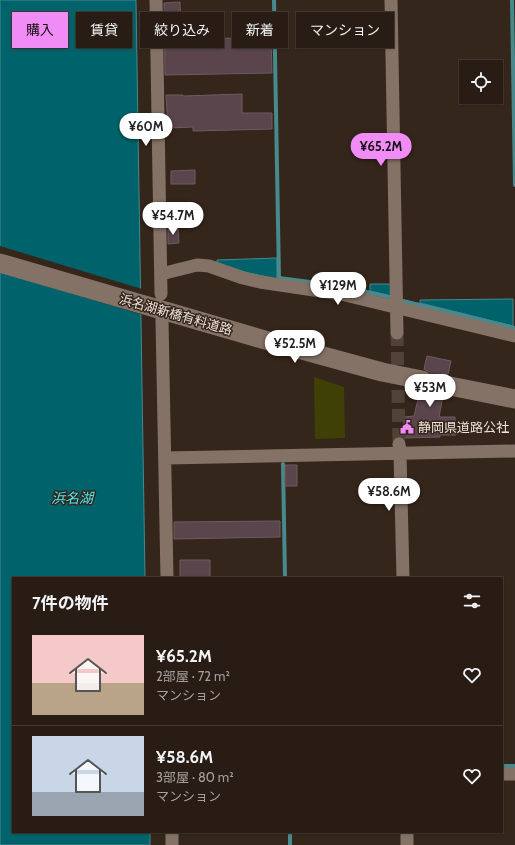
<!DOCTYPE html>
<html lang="ja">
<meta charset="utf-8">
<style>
:root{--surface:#281c14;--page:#30251d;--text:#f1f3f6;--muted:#a5a1a0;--line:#443a34;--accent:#f18bf5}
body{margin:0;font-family:Cabin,"Noto Sans JP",sans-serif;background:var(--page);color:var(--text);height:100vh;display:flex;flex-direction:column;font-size:15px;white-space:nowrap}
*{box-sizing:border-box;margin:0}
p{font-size:13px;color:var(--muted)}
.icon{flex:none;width:22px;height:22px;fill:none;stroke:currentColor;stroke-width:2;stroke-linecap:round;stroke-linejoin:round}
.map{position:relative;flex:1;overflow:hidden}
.details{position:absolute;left:12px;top:577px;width:491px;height:256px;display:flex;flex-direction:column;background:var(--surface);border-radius:0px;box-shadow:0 1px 3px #0004,0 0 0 1px var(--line)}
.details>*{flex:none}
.top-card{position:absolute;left:12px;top:12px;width:491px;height:36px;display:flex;gap:8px}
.controls{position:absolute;left:459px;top:60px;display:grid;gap:8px}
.controls a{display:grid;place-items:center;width:44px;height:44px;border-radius:0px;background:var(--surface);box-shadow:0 1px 3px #0004,0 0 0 1px var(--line);font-size:20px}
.price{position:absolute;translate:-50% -34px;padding:0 9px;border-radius:14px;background:#fff;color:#222;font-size:13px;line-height:26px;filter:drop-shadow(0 1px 2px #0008)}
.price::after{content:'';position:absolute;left:50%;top:24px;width:12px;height:9px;margin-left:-6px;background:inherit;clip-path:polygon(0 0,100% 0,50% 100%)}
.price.selected{background:var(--accent);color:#111}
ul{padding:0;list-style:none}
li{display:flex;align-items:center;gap:12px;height:100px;padding:0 20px}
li+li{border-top:1px solid var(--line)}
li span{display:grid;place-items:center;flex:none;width:112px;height:80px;border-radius:0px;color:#555}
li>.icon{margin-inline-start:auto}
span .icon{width:48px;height:48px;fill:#fffc;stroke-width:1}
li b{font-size:17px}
h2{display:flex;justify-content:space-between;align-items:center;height:48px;padding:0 20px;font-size:17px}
.tag{padding:0 14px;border-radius:0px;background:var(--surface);box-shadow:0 1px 3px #0004,0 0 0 1px var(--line);font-size:14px;line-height:36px}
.tag.selected{background:var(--accent);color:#111}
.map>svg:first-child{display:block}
.green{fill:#3e4005}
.water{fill:#00636b;stroke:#47898d}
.pier{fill:#35261b}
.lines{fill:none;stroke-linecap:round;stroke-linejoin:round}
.stream{stroke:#47898d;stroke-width:4}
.building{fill:#59454b;stroke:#705a61}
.street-tunnel{stroke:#514238;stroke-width:13;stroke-dasharray:13 6;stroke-linecap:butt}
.secondary-tunnel{stroke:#514238;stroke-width:19;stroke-dasharray:19 10;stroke-linecap:butt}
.street{stroke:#857266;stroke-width:13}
.secondary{stroke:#857266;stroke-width:19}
.labels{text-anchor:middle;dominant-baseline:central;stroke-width:3;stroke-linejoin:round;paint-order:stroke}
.street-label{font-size:13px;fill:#ede3dc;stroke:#35261b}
.poi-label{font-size:13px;fill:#ede3dc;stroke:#35261b;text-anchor:start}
.water-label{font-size:14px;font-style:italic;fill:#4ae6f5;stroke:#35261b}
</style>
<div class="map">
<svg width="515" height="845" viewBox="0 0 515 845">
<rect width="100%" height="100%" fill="#35261b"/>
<!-- green -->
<path class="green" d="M 314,377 L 344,387 L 345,438 L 315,439 Z"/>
<!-- water -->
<path class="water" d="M 0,0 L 136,0 L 145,578 L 13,578 L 13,832 L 150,832 L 150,845 L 0,845 Z
M 277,258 L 277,279 L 245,272 L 217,263 L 217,260 Z
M 370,284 L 391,284 L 391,296 L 370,291 Z
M 513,299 L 513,326 L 420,303 L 420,300 Z"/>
<!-- pier -->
<path class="pier" d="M 0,246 L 142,289 L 143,315 L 0,272 Z"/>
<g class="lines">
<!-- stream -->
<path class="stream" d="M 274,0 L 279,278 L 341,286 L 389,297
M 512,0 L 515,185
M 403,301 L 515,328
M 283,464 L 285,578
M 502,766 L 515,766
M 290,832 L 290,845"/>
</g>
<!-- building -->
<path class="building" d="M 180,2 L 181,27 L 198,26 L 198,39 L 271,37 L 272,73 L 165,75 L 164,3 Z
M 242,94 L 242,113 L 272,113 L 272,129 L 193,131 L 193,127 L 168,128 L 166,95 L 183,95 L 183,96 Z
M 195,170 L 195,184 L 171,184 L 171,171 Z
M 168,229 L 178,229 L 179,243 L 168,244 Z
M 427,356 L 451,361 L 448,374 L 442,374 L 437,377 L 434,382 L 434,388 L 437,393 L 443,396 L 439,417 L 455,417 L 456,435 L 440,435 L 440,437 L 404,438 L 404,417 L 414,416 L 420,391 L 426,390 L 430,387 L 433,383 L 432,376 L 429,372 L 424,369 Z
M 285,465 L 297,465 L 297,486 L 285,486 Z
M 280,521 L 280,537 L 174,539 L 174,522 Z
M 180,560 L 210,560 L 210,577 L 180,577 Z"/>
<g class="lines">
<!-- street-tunnel -->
<path class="street-tunnel" d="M 397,333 L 399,444"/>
<!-- secondary-tunnel -->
<path class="secondary-tunnel" d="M 422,380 L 445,385"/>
<!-- street -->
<path class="street" d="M 156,0 L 161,294
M 391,0 L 397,333
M 161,274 L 197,265 L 209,266 L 243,278 L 260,282 L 341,294 L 515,336
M 162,320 L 167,578
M 399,444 L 400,453 L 403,578
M 165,458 L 515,451
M 502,774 L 515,774
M 172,832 L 172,845
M 407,832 L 407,845"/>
<!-- secondary -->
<path class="secondary" d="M 0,263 L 265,340 L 382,372 L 422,380
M 445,385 L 515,399"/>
</g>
<!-- icons -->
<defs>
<g id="civic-bare" transform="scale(1.08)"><path d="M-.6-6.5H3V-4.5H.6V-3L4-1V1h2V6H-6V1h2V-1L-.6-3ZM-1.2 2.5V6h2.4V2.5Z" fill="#f18bf5" stroke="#35261b" stroke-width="2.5" paint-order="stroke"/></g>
</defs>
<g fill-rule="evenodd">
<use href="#civic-bare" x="407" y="427"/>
</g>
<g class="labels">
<!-- street labels -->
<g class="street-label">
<text transform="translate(176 314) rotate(16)">浜名湖新橋有料道路</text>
</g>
<!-- poi labels -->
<g class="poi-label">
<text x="418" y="427">静岡県道路公社</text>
</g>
<!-- water labels -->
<g class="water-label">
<text x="72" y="498">浜名湖</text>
</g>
</g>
</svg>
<div class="controls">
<a><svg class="icon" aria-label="locate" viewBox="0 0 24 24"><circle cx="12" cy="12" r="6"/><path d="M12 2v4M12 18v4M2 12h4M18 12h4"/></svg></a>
</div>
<b class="price" style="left:146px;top:147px">¥60M</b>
<b class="price selected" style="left:381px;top:167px">¥65.2M</b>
<b class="price" style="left:173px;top:236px">¥54.7M</b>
<b class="price" style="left:338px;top:306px">¥129M</b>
<b class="price" style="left:295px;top:364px">¥52.5M</b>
<b class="price" style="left:430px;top:408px">¥53M</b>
<b class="price" style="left:389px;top:512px">¥58.6M</b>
<div class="top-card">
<a class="tag selected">購入</a>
<a class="tag">賃貸</a>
<a class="tag">絞り込み</a>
<a class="tag">新着</a>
<a class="tag">マンション</a>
</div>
<section class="details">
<h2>7件の物件<svg class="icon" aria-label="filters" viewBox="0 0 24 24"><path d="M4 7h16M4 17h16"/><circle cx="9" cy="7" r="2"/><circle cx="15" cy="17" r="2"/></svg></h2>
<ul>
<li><span style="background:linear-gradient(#f6c9c9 60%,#b9a48a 0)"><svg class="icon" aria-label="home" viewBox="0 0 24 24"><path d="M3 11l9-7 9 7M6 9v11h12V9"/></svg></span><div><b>¥65.2M</b><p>2部屋 · 72 m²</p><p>マンション</p></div><svg class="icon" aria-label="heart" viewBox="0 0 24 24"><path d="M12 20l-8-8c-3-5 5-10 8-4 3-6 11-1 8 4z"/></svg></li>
<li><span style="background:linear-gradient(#c9d6e8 70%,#9aa5b1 0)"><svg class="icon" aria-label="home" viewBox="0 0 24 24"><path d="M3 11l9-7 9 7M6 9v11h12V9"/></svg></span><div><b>¥58.6M</b><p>3部屋 · 80 m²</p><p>マンション</p></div><svg class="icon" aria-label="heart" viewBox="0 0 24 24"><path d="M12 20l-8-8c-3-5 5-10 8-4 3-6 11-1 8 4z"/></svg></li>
</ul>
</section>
</div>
